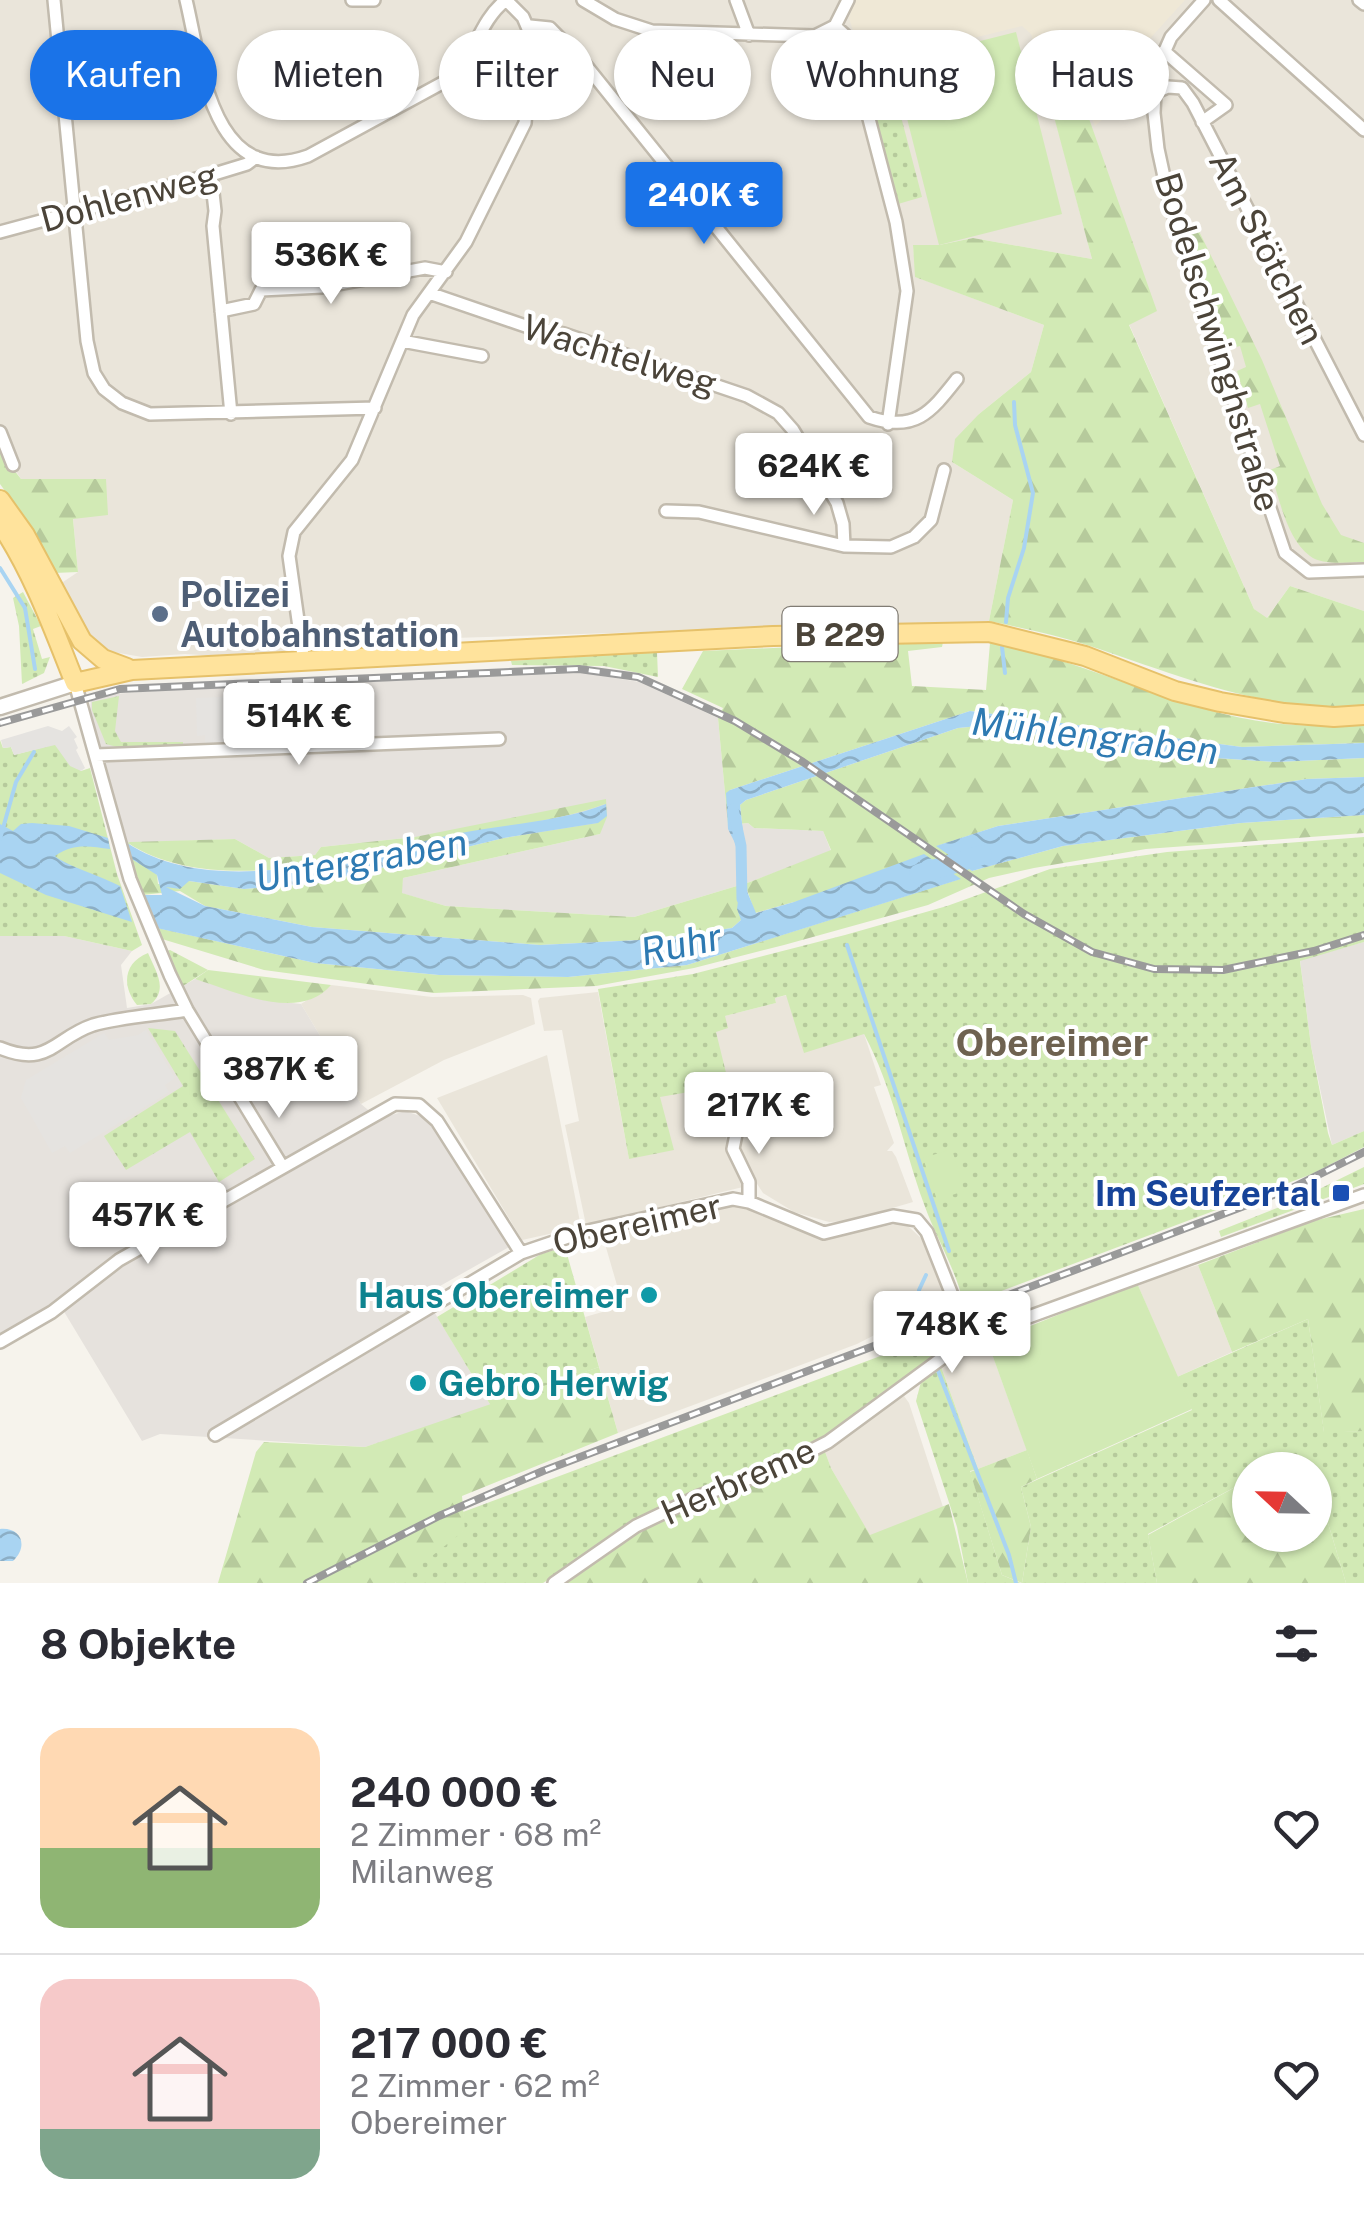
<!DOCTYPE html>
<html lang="de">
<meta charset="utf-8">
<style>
:root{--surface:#fff;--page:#f7f7f7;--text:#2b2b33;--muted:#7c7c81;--line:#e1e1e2;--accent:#1a73e8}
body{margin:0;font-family:"Public Sans",sans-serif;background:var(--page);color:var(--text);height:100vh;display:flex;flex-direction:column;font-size:38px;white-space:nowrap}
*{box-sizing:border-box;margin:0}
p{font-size:32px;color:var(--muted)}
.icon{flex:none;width:55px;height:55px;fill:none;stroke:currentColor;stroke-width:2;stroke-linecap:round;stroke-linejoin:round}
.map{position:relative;height:1583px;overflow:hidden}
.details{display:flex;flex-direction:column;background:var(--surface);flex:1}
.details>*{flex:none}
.hud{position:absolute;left:30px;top:30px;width:1305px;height:90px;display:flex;gap:20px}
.needle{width:65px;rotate:292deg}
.fabs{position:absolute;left:1232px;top:1452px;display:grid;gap:20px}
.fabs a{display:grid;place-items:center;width:100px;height:100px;border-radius:50%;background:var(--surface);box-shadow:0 2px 8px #0004;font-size:50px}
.price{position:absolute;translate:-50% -85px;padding:0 22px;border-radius:10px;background:#fff;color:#222;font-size:32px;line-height:65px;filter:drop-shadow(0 2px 5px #0008)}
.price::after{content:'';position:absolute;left:50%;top:60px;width:30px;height:22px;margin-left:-15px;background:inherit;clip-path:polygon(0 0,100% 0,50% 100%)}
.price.active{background:var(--accent);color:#fff}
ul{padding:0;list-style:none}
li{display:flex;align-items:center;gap:30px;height:250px;padding:0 40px}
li+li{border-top:2px solid var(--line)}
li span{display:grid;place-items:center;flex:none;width:280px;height:200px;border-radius:30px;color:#555}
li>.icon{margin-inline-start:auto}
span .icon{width:120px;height:120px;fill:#fffc;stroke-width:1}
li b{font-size:42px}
h2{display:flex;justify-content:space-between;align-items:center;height:120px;padding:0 40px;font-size:42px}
.tag{padding:0 35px;border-radius:45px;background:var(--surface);box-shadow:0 2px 8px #0004;font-size:35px;line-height:90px}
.tag.active{background:var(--accent);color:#fff}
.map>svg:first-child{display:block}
.residential{fill:#eae5da}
.industrial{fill:#e6e2dd}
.education{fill:#efe8d6}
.grass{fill:url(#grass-dots)}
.forest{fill:url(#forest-firs);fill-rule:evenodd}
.garden{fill:#d2eab5}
.parking{fill:#e5e3e0}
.water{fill:url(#water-waves)}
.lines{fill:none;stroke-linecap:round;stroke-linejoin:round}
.stream{stroke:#a9d4f2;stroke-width:4}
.canal{stroke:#a9d4f2;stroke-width:11}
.river{stroke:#a9d4f2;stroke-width:20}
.minor-tunnel{stroke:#d4d0c8;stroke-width:11;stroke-dasharray:11 5.5;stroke-linecap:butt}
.minor-casing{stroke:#c2bbae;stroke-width:16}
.tertiary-casing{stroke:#c2bbae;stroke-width:19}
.primary-casing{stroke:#e6c16a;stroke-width:22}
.minor{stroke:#fff;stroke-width:11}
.tertiary{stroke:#fff;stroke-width:14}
.primary{stroke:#ffe39c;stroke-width:18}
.rail-casing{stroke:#9a9a9a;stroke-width:8}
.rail{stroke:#fff;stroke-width:4;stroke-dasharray:11;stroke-linecap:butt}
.service-dot{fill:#5c6f8a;stroke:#fff;stroke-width:4}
.transit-dot{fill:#1a4fb4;stroke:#fff;stroke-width:4}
.culture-dot{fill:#0f9aa8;stroke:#fff;stroke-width:4}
.labels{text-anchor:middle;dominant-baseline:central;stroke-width:8;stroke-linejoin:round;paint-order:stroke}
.shield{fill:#fff;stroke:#817c74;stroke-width:2.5}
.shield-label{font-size:32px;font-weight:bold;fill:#4b4439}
.street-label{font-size:35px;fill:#4b4439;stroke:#fff}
.service-label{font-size:35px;font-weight:bold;fill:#4e5e75;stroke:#fff;text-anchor:start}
.transit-label{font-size:35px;font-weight:bold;fill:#164399;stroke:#fff;text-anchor:end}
.culture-label{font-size:35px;font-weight:bold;fill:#0d838f;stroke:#fff;text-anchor:end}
.water-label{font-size:38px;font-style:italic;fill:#2e7ab2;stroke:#fff}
.neighbourhood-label{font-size:38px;font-weight:bold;fill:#6e6250;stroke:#fff}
</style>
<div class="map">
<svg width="1364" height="1583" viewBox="0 0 1364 1583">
<defs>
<pattern id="grass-dots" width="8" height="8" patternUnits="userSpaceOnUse" patternTransform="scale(2.5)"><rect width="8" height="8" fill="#d2eab5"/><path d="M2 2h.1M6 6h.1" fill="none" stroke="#b6ca9c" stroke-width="1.8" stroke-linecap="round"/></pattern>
<pattern id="forest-firs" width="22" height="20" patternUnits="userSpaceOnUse" patternTransform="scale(2.5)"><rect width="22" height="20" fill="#d2eab5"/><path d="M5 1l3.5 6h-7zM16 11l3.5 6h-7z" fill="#b6ca9c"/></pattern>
<pattern id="water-waves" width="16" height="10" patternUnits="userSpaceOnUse" patternTransform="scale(2.5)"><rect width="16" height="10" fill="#a9d4f2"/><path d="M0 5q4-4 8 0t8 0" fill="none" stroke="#8caec5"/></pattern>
</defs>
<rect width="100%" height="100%" fill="#f6f3ec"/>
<!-- residential -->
<path class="residential" d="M 0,0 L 1364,0 L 1364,611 L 1290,586 L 1266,619 L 1254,609 L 1129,324 L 1156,310 L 1046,84 L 1092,259 L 973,238 L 939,245 L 913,246 L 916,277 L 1044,325 L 1031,372 L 979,414 L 952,462 L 1013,500 L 989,621 L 389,640 L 372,648 L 251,658 L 185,654 L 142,657 L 96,649 L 60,584 L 78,572 L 73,518 L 21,479 L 0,447 Z
M 331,985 L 432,997 L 523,995 L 531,998 L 535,1024 L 444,1060 L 361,1104 L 301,1004 Z
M 598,992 L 629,1159 L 659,1097 L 725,1016 L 776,1003 L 775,998 L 787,995 L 864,1034 L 881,1085 L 874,1087 L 894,1143 L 887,1151 L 892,1151 L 896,1157 L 913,1202 L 848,1221 L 829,1222 L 794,1212 L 763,1193 L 737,1153 L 739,1128 L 752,1106 L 735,1102 L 719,1106 L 730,1154 L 746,1183 L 743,1187 L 586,1225 L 565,1125 L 579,1121 L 562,1030 L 544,1031 L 538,1001 L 540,998 Z
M 547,1055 L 581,1227 L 522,1240 L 437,1098 Z
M 728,1206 L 749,1208 L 821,1239 L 896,1224 L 908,1226 L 922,1239 L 942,1283 L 943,1300 L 857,1344 L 618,1433 L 585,1317 L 623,1306 L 603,1237 Z
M 1198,1265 L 1232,1352 L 1177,1377 L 1137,1283 Z
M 988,1343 L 1027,1450 L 978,1469 L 940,1364 Z
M 904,1396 L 909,1403 L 943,1507 L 870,1536 L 831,1468 L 824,1449 Z"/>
<!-- industrial -->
<path class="industrial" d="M 585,673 L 639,682 L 718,718 L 728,825 L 748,823 L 754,828 L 823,831 L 831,851 L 750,882 L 634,917 L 446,906 L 401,893 L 403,878 L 600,834 L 415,837 L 321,847 L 315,855 L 269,858 L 235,839 L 127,843 L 90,710 L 91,701 L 113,694 L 184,689 Z
M 0,936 L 64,936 L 132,951 L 121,965 L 127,1008 L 151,1004 L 195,979 L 264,1000 L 301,1004 L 361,1104 L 379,1119 L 405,1111 L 426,1118 L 511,1246 L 424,1295 L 491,1406 L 365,1447 L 160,1434 L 142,1441 L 57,1300 L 0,1334 Z
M 1364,942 L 1364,1131 L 1332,1145 L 1311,1046 L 1300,960 Z"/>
<!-- education -->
<path class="education" d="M 855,0 L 1185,0 L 1124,67 L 1139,86 L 1095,126 L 1089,111 L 1043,78 L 1031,34 L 1022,26 L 864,65 L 849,18 Z"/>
<!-- grass -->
<path class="grass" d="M 887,63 L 922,197 L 898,204 L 864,68 Z
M 23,592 L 41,626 L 33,629 L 42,659 L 50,657 L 44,673 L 22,684 L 19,626 L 13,598 Z
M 657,652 L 658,677 L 604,666 L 512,665 L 511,661 Z
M 119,696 L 115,731 L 121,742 L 183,742 L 183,746 L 124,749 L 106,744 L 92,710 L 92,702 Z
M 0,740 L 3,748 L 11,747 L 14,755 L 55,744 L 81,771 L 90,768 L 117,874 L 142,945 L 132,951 L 64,936 L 0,936 Z
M 1364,837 L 1364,942 L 1300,961 L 1311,1046 L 1328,1133 L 1332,1145 L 1364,1131 L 1364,1147 L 1312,1174 L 964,1305 C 956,1269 936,1238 924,1204 C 903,1146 893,1088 864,1034 L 804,1053 L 786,995 L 775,998 L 776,1003 L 725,1016 L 728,1028 L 716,1032 L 729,1085 L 660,1097 L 674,1150 L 629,1159 L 598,989 L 693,974 L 845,935 L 947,906 L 1050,869 L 1167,852 Z
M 170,950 L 208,970 L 183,986 L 166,951 Z
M 148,953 C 155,970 169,989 151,1004 L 137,1005 C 121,986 124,962 148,953 Z
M 148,1028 L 175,1031 L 255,1159 L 219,1182 L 190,1132 L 126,1170 L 104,1136 L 183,1086 Z
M 1364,1167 L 1364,1184 L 1221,1237 L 1219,1231 L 1295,1201 Z
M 565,1247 L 599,1367 L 491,1406 L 437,1317 L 541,1254 Z
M 1308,1319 L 1324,1432 L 1364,1431 L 1364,1583 L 1346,1583 L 1319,1493 L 1315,1489 L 1315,1470 L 1250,1470 L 1250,1479 L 1148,1534 L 1157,1583 L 1022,1583 L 1031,1527 L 1021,1487 L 1192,1410 L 1177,1377 Z
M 958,1327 L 952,1345 L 833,1432 L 761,1469 L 669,1503 L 543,1583 L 395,1583 L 464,1530 L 463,1512 Z
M 940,1364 L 978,1469 L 970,1471 L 1002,1575 L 1021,1583 L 968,1583 L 957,1527 L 916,1401 L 922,1378 Z"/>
<!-- forest -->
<path class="forest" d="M 1045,83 L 1087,113 L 1157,311 L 1129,325 L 1254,609 L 1267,618 L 1290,586 L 1364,611 L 1364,707 C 1266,713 1178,675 1087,645 C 1055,635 1022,628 989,621 L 1013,500 L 952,462 L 955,439 L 979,414 L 1031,372 L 1044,325 L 915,277 L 913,245 L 939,245 L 973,238 L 1092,259 Z
M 1196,225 L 1262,360 L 1322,504 L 1341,535 L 1364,543 L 1364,562 C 1348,562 1323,566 1310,556 C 1286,538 1279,497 1270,470 L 1280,466 L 1260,404 L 1248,408 L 1237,371 L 1246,367 L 1240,346 L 1229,349 L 1186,227 Z
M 0,452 L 21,479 L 106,479 L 108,515 L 73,519 L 78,572 L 54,573 L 29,524 L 0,484 Z
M 906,642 L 943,642 L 942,647 L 908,651 L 912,686 L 986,690 L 990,643 C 1087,660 1175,711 1272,723 C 1302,727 1334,725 1364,723 L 1364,743 L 1242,747 L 970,711 L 730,790 L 742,824 L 740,805 L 746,800 L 958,728 L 979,726 L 1170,755 L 1275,762 L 1364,758 L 1364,777 L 1307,779 L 998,826 L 937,846 L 972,871 L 1063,846 L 1241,823 L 1364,815 L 1364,833 L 1146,849 L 1034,868 L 989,878 L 928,905 L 784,945 L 694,968 L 596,986 L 434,993 L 264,970 L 162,939 C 142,918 128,872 127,843 L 130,842 L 235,839 L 269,858 L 315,855 L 321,847 L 415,837 L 606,799 L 607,817 L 600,834 L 403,878 L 402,893 L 446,906 L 634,917 L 750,882 L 831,850 L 823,831 L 754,828 L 748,823 L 728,825 L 718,718 L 723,708 L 682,689 L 703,651 ZM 605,804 L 597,823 L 504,838 L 318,883 L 244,889 L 189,881 L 158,884 L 157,875 L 128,843 C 217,902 381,852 478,832 C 520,824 566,819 605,804 ZM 960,879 L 687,965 L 568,977 L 439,975 L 315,963 L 153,927 L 142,895 L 180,891 L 205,906 L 312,927 L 540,945 L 659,939 L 732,928 L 741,920 L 745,884 L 755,913 L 794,902 Z
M 208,970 L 331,985 C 299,1023 234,991 195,979 Z
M 1364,1209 L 1364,1431 L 1324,1433 L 1308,1319 L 1232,1352 L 1198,1265 L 1313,1221 Z
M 599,1367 L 618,1433 L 462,1496 L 465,1530 L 404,1578 L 395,1583 L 218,1583 L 256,1452 L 264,1442 L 365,1447 Z
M 824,1449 L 831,1468 L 870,1535 L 949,1504 L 968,1583 L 562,1583 L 657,1520 L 780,1472 Z
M 1027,1450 L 1037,1479 L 1021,1487 L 1031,1527 L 1022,1583 L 1002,1575 L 970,1472 Z
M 1250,1479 L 1250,1535 L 1315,1535 L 1315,1489 L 1319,1493 L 1346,1583 L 1157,1583 L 1148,1535 Z"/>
<!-- garden -->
<path class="garden" d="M 1016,32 L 1062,214 L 939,245 L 893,63 Z
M 952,1149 L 964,1191 L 937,1200 L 923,1158 Z
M 1137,1283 L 1192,1409 L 1037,1479 L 988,1343 Z"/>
<!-- parking -->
<path class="parking" d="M 223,697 L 224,720 L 289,718 L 290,739 L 205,743 L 205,735 L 197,736 L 196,698 Z
M 48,726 L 62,731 L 69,726 L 77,737 L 74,739 L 78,748 L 76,750 L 85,768 L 81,771 L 70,766 L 55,745 L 14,755 L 11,747 L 3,748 L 1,740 Z
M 146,1030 L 175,1078 L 165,1085 L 169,1092 L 70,1153 L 65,1146 L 52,1153 L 21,1098 L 26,1080 L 104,1033 L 109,1040 L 138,1035 Z"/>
<!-- water -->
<path class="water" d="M 970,711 L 1242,747 L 1364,743 L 1364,758 L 1275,762 L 1170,755 L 979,726 L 958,728 L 746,800 L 740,805 L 744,841 L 735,843 L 728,829 L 726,793 L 730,790 Z
M 1364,777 L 1364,815 L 1241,823 L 1063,846 L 972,871 L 936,846 L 998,826 L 1307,779 Z
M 606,804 L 607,816 L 598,823 L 504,838 L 319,883 L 244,889 L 189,881 L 180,889 L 166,887 L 205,906 L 312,927 L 540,945 L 659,939 L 732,928 L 741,920 L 737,909 L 740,885 L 744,884 L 756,913 L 794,902 L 924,854 L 961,879 L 687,965 L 568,977 L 439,975 L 315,963 L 152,927 L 141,895 L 162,895 L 157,875 L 127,856 L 127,843 C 218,902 359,854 456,834 C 504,824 560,822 606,804 Z
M 32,823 L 69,826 L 108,838 L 110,849 C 89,846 73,843 55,856 C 63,864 105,878 120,886 L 132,922 L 46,895 L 0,873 L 0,824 L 13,831 L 21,824 Z
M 0,1529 C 21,1527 29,1546 13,1561 L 0,1561 Z"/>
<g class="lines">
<!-- stream -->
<path class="stream" d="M 0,568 L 25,608 L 35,669
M 1006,622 L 1008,598 L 1024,548 L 1033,493 L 1015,425 L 1014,402
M 1002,647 L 1005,673
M 0,839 L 16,782 L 34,752
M 847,945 L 949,1251
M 921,1311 L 919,1290 L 926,1275
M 937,1368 L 1009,1555 L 1016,1583"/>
<!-- canal -->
<path class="canal" d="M 733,809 L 741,846 L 742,899"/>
<!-- river -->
<path class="river" d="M 919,874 L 982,855"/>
<!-- minor-tunnel -->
<path class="minor-tunnel" d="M 958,1310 L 964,1328"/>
<!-- minor casing -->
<g class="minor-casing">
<path id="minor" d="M 54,0 L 87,341 L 94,373 L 104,389 L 122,403 L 150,414 L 375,408
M 186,0 C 201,62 212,190 308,156 L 457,75 C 475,51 482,18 506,0
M 352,0 L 374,0
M 583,0 L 615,19 L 652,31 L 815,36 L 835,26 L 848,0
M 736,0 L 749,35
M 1204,0 L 1171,37 L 1156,71 L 1154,113 L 1158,149 L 1169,200 L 1197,290 L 1285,553 L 1309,572 L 1364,570
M 1219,0 L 1364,130
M 1359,0 L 1364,4
M 530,26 L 550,28 L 584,63 L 869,417 C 915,433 931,412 957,379
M 835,26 L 846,36 L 852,54 L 896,222 L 907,291 L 888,424
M 1164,51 L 1226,105 L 1202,122
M 1154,93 L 1168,87 L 1182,88 L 1193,103 L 1364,435
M 211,175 L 215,211 L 213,226 L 231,414
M 0,232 L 211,175 L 247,164 L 256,157
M 429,293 L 540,331 L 564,334 L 747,396 L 778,413 L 793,430 L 837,503 L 843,524 L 844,546
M 221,311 L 254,304 L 261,290 L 322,287 L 425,268 L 446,272
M 402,341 L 482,356
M 0,432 L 13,465
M 666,511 L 699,512 L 844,546 L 891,547 L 914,537 L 931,520 L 944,470
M 304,663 L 289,556 L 294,532 L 352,460 L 413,315 L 466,242 L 525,123 L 532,38 L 523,17 L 506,0
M 75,683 L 130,879 L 170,975 L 187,1010 L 282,1166
M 96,755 L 499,739
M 0,1048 C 49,1068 54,1038 93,1025 C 121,1017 158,1015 187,1010
M 742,1105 L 733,1149 L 749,1182 L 749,1202
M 0,1342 L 52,1312 L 119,1260 L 395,1104 L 419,1105 L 437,1121 L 521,1253
M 215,1435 L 521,1253 L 583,1232 L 733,1199 L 749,1202 L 824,1233 L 893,1216 L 917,1220 L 927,1232 L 958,1310
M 554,1583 L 636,1526 L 699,1496 L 771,1471 L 828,1442 L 968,1339 L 1364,1195"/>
</g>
<!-- tertiary casing -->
<g class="tertiary-casing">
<path id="tertiary" d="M 0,707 L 75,683"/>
</g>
<!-- primary casing -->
<g class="primary-casing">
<path id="primary" d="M 0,500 L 25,535 L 82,641 L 103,659 L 127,668
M 0,523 C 33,572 53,628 75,683
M 75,683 L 132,670 L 773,636 L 989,632 L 1085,656 L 1175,691 L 1220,702 L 1284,713 L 1334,717 L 1364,715"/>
</g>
<!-- minor -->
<use href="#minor" class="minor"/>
<!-- tertiary -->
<use href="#tertiary" class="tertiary"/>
<!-- primary -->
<use href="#primary" class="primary"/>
<!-- rail casing -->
<g class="rail-casing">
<path id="rail" d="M 0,723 L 120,689 L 579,669 L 638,677 L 735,721 L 803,762 L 1024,914 L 1092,952 L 1154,969 L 1223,970 L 1314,951 L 1364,935
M 307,1583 L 439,1516 L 543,1471 L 1292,1188 L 1364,1152"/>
</g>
<!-- rail -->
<use href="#rail" class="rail"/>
</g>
<!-- markers -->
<circle class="service-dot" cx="160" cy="614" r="10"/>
<rect class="transit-dot" x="1331" y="1183" width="20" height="20" rx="5"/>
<g class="culture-dot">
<circle cx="649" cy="1295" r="10"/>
<circle cx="418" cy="1383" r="10"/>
</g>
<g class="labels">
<!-- shield labels -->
<rect class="shield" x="782.5" y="607" width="115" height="54" rx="8"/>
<g class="shield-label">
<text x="840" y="634">B 229</text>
</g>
<!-- street labels -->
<g class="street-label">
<text transform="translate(129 197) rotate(-15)">Dohlenweg</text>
<text transform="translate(1267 248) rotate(63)">Am Stötchen</text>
<text transform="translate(1218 342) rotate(73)">Bodelschwinghstraße</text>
<text transform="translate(620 355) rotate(17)">Wachtelweg</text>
<text transform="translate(637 1224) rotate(-13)">Obereimer</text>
<text transform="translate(738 1481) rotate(-24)">Herbreme</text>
</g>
<!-- service labels -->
<g class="service-label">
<text x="180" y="594">Polizei<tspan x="180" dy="40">Autobahnstation</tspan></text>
</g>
<!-- transit labels -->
<g class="transit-label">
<text x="1321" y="1193">Im Seufzertal</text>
</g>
<!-- culture labels -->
<g class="culture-label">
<text x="629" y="1295">Haus Obereimer</text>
<text x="438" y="1383" text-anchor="start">Gebro Herwig</text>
</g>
<!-- water labels -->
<g class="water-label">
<text transform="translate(1095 736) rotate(7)">Mühlengraben</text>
<text transform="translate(361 860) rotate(-10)">Untergraben</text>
<text transform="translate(681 944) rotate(-12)">Ruhr</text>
</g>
<!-- neighbourhood labels -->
<g class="neighbourhood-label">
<text x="1052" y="1042">Obereimer</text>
</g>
</g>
</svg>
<div class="fabs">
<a><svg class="needle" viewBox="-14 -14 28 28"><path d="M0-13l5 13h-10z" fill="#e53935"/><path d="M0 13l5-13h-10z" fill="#7c7c81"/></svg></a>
</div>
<b class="price active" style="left:704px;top:247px">240K €</b>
<b class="price" style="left:331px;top:307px">536K €</b>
<b class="price" style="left:814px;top:518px">624K €</b>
<b class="price" style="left:299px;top:768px">514K €</b>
<b class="price" style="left:279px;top:1121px">387K €</b>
<b class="price" style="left:759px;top:1157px">217K €</b>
<b class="price" style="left:148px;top:1267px">457K €</b>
<b class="price" style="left:952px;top:1376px">748K €</b>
<div class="hud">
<a class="tag active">Kaufen</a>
<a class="tag">Mieten</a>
<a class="tag">Filter</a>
<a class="tag">Neu</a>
<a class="tag">Wohnung</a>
<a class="tag">Haus</a>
</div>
</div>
<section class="details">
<h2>8 Objekte<svg class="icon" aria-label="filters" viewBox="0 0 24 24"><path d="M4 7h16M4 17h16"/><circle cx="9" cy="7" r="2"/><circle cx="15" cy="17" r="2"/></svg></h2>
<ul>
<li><span style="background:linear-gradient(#ffd9b3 60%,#8fb573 0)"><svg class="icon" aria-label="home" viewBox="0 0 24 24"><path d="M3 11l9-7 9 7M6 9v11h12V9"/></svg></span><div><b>240 000 €</b><p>2 Zimmer · 68 m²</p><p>Milanweg</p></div><svg class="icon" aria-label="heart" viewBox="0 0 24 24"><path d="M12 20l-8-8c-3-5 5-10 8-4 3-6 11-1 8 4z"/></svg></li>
<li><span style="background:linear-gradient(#f6c9c9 75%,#7fa58c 0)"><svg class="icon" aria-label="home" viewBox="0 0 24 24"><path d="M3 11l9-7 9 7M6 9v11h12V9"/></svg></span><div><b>217 000 €</b><p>2 Zimmer · 62 m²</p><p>Obereimer</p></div><svg class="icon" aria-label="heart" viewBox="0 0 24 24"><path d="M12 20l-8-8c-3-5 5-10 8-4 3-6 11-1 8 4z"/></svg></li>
</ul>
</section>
